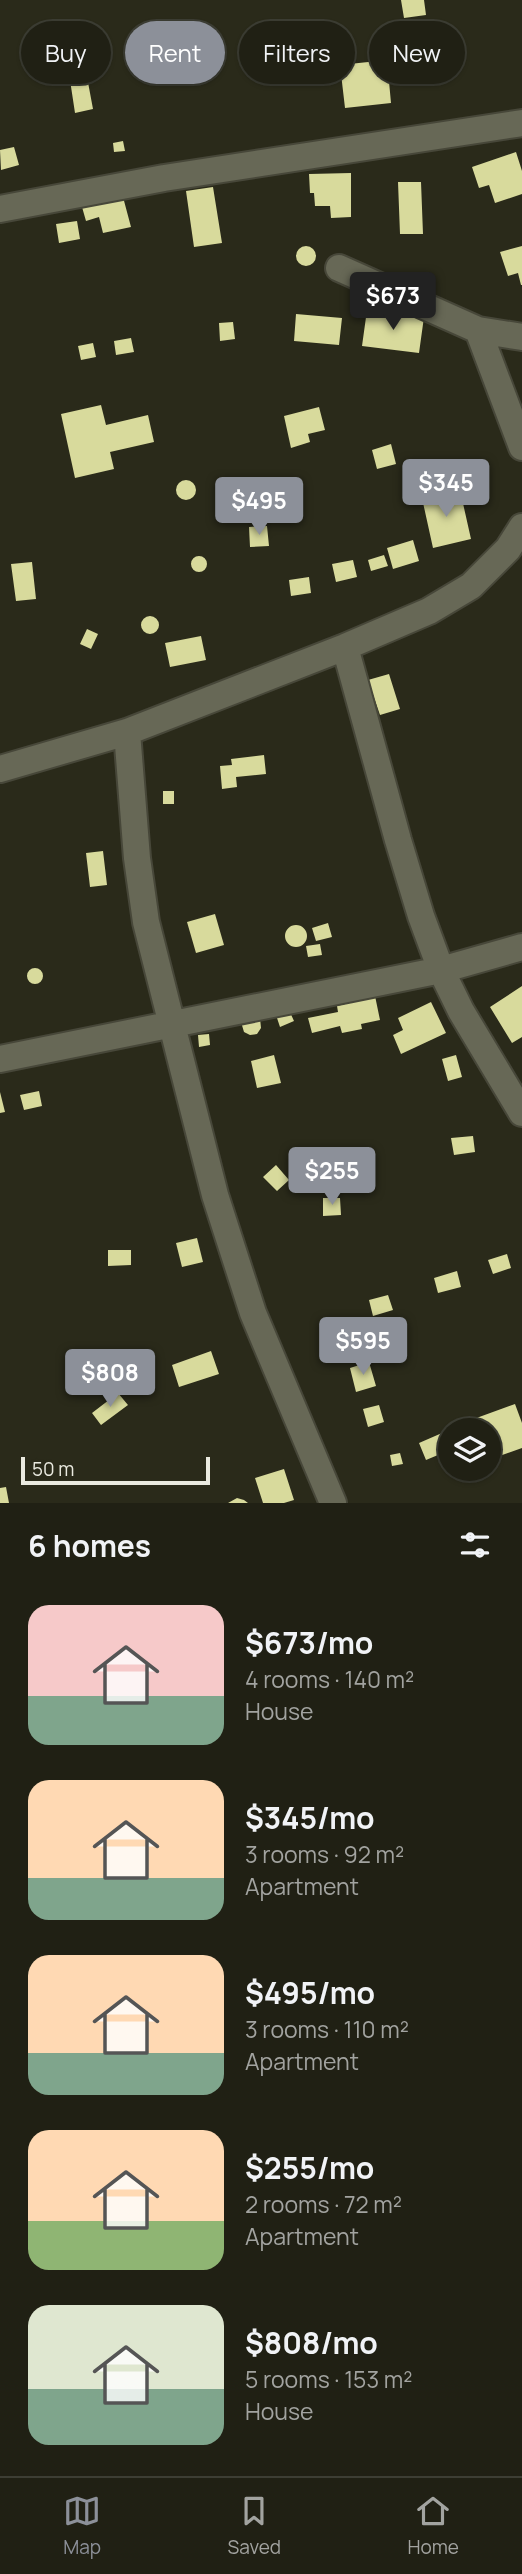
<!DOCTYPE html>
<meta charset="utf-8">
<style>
:root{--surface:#202014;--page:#28281d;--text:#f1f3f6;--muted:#a2a3a0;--line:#3d3e34;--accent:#8c9099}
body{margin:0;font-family:Manrope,sans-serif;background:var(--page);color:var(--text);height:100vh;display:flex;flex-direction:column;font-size:26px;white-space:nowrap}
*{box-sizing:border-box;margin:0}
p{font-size:23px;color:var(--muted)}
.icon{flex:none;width:38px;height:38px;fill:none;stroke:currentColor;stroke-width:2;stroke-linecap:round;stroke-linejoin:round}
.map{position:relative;height:1503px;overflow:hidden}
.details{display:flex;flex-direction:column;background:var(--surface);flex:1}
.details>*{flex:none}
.guide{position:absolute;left:21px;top:21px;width:481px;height:63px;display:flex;gap:14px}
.tools{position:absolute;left:438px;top:1418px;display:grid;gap:14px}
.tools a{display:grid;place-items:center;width:63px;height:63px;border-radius:50%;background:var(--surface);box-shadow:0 2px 5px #0004,0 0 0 2px var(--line);font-size:35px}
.scale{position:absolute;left:21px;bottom:18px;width:189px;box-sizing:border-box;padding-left:7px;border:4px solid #eaeae0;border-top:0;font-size:19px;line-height:24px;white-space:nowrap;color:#eaeae0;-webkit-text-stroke:5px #2a2a1a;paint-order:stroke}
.price{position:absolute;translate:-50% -60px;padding:0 16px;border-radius:7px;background:var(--accent);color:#fff;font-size:23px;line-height:46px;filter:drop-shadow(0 2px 4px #0008)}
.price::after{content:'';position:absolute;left:50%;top:42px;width:21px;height:16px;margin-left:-10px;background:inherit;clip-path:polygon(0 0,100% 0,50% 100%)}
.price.selected{background:#222;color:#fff}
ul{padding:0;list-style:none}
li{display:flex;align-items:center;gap:21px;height:175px;padding:0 28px}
li span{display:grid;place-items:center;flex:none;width:196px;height:140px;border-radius:21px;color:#555}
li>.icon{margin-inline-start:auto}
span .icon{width:84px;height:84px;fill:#fffc;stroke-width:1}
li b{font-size:30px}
h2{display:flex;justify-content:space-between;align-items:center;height:84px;padding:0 28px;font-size:30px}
.chip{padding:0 24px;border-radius:32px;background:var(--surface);box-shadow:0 2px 5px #0004,0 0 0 2px var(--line);font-size:24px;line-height:63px}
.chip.selected{background:var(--accent);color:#fff}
.dock{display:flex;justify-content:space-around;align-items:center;height:98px;border-top:2px solid var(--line);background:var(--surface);font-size:19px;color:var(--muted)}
.dock a{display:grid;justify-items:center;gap:4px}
.dock .selected{color:var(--accent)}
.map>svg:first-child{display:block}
.building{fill:#d8da9c}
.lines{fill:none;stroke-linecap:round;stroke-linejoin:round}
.minor-casing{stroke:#474739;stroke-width:30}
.minor{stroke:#676856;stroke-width:26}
</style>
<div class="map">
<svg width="522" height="1503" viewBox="0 0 522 1503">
<rect width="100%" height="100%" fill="#2a2a1a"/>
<!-- building -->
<path class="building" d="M 401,0 L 424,0 L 426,15 L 404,18 Z
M 212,35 L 218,72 L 182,78 L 176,41 Z
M 80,39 L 85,69 L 51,75 L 46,45 Z
M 387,60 L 391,103 L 345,108 L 340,65 Z
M 87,77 L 93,109 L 75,113 L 70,80 Z
M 123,141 L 125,151 L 114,152 L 113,143 Z
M 14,147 L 19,165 L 1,170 L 0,150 Z
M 516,152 L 522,171 L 522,194 L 495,203 L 489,185 L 479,188 L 472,167 Z
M 351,173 L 351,217 L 331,218 L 330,206 L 315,206 L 314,193 L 310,193 L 309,174 Z
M 398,182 L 421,182 L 423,234 L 400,234 Z
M 213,187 L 222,243 L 194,247 L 186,191 Z
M 123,197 L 131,227 L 103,233 L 99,217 L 86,221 L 82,207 Z
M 77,221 L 80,239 L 59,243 L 56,224 Z
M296 256a10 10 0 1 1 20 0a10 10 0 1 1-20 0Z
M 522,246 L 522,285 L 521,285 L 518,273 L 508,276 L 500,252 Z
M 367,310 L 424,317 L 419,353 L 362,346 Z
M 296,314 L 342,318 L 339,345 L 294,341 Z
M 233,322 L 235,339 L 220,341 L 219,323 Z
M 131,338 L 134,352 L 116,355 L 114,341 Z
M 93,343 L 96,357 L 81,360 L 78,346 Z
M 101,405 L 106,425 L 148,415 L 154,442 L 110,452 L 114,469 L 75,478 L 61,414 Z
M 319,407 L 325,430 L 308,434 L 310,442 L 291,448 L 284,416 Z
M 391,444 L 396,464 L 377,469 L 372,450 Z
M176 490a10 10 0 1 1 20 0a10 10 0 1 1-20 0Z
M 267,480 L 271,498 L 250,503 L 246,486 Z
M 460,490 L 471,539 L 433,548 L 422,498 Z
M 267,526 L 269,546 L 250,547 L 249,527 Z
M 413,540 L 419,561 L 393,569 L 387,548 Z
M 384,555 L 388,566 L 371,571 L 368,560 Z
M191 564a8 8 0 1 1 16 0a8 8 0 1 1-16 0Z
M 353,560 L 357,577 L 336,582 L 332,564 Z
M 32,562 L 36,599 L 16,601 L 11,564 Z
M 309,577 L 311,593 L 291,596 L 289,580 Z
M141 625a9 9 0 1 1 18 0a9 9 0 1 1-18 0Z
M 87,629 L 98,634 L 91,649 L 80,644 Z
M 201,636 L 206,660 L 170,667 L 165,643 Z
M 389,674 L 400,709 L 380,715 L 368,680 Z
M 264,755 L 266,774 L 236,777 L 237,787 L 222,789 L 220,766 L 232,765 L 231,759 Z
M 163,791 L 174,791 L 174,804 L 163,804 Z
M 103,851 L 107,885 L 90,887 L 86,853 Z
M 215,914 L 224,945 L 196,953 L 187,922 Z
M 328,923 L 332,937 L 316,941 L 312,928 Z
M285 936a11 11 0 1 1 22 0a11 11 0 1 1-22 0Z
M 320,944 L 322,955 L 308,957 L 306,946 Z
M27 976a8 8 0 1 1 16 0a8 8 0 1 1-16 0Z
M 522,986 L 522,1037 L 512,1043 L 490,1007 Z
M 374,991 L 380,1020 L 361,1024 L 362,1029 L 342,1033 L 340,1026 L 312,1033 L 308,1018 L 338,1012 L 337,1006 L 357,1001 L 356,995 Z
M 431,1002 L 446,1033 L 401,1054 L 393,1035 L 403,1030 L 398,1018 Z
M 289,1010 L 294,1021 L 280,1027 L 276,1015 Z
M 260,1018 L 261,1028 L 257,1034 L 250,1035 L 244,1032 L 241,1022 Z
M 209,1034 L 210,1045 L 199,1047 L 198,1035 Z
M 274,1055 L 281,1083 L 257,1088 L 251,1061 Z
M 456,1055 L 462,1077 L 448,1081 L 442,1059 Z
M 39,1091 L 42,1106 L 24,1110 L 20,1095 Z
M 0,1092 L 5,1112 L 0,1113 Z
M 473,1136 L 475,1152 L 454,1155 L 451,1138 Z
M 276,1165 L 289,1180 L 277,1191 L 263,1177 Z
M 323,1198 L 340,1198 L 341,1215 L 323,1216 Z
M 197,1238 L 203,1262 L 182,1267 L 176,1243 Z
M 108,1250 L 131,1250 L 131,1265 L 108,1266 Z
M 507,1254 L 511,1268 L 493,1274 L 488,1260 Z
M 457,1271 L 461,1287 L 438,1293 L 434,1278 Z
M 388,1295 L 393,1310 L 373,1316 L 369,1300 Z
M 211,1351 L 219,1374 L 179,1387 L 172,1365 Z
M 369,1362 L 376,1386 L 356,1392 L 350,1368 Z
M 118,1393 L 128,1405 L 101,1425 L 92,1413 Z
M 515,1404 L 522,1423 L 522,1448 L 488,1460 L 488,1430 L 462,1430 L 460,1424 Z
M 379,1405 L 384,1422 L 368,1427 L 363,1409 Z
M 442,1433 L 450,1450 L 426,1460 L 419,1443 Z
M 400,1453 L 403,1464 L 392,1466 L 390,1455 Z
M 284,1469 L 294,1500 L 284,1503 L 263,1503 L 255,1478 Z
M 6,1487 L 9,1503 L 0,1503 L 0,1488 Z
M 237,1498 L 244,1500 L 248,1503 L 228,1503 Z"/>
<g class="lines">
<!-- minor casing -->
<g class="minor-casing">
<path id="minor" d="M 0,209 L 164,178 L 522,123
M 339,268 L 478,330 L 522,337
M 478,330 L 522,447
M 345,647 L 398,840 L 421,916 L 441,970 L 461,1011 L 522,1113
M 127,732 L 137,858 L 146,922 L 215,1195 L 253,1313 L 333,1503
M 0,769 L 127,732 L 345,647 L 429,611 L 471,586 L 508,549 L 522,527
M 0,1059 L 441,970 L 522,947"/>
</g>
<!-- minor -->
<use href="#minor" class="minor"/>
</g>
</svg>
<div class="tools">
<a><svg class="icon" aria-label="layers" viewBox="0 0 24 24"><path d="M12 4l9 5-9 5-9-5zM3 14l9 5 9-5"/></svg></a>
</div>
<div class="scale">50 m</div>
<b class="price selected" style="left:393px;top:332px">$673</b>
<b class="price" style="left:446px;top:519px">$345</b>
<b class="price" style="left:259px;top:537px">$495</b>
<b class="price" style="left:332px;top:1207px">$255</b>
<b class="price" style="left:363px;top:1377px">$595</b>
<b class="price" style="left:110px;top:1409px">$808</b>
<div class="guide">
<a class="chip">Buy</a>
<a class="chip selected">Rent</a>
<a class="chip">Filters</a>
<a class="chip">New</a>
</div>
</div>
<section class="details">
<h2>6 homes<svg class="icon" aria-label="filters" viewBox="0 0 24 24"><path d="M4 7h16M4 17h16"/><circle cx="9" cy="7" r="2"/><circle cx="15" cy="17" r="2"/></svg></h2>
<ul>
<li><span style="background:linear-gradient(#f6c9c9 65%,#7fa58c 0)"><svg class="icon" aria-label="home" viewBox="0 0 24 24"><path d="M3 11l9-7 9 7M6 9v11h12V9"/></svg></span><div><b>$673/mo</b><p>4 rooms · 140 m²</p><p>House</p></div></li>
<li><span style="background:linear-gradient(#ffd9b3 70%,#7fa58c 0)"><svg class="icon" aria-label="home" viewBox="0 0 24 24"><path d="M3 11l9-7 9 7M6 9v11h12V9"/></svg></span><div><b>$345/mo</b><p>3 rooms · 92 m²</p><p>Apartment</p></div></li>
<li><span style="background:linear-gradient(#ffd9b3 70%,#7fa58c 0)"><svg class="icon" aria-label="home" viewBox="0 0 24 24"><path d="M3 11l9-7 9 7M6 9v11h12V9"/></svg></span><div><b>$495/mo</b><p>3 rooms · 110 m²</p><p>Apartment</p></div></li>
<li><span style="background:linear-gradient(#ffd9b3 65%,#8fb573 0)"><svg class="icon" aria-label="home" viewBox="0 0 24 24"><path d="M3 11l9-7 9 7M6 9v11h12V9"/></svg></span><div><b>$255/mo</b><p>2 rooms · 72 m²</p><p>Apartment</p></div></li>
<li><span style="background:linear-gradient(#dfe7d0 60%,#7fa58c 0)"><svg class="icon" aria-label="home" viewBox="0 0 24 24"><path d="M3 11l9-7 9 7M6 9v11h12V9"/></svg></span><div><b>$808/mo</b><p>5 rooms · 153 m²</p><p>House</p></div></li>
</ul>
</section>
<nav class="dock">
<a class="selected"><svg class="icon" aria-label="map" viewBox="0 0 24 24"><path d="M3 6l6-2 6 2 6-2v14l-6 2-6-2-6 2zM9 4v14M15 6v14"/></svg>Map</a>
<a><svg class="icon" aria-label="saved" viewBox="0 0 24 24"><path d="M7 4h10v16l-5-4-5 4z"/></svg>Saved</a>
<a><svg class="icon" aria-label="home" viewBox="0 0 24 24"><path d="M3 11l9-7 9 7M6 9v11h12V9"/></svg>Home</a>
</nav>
